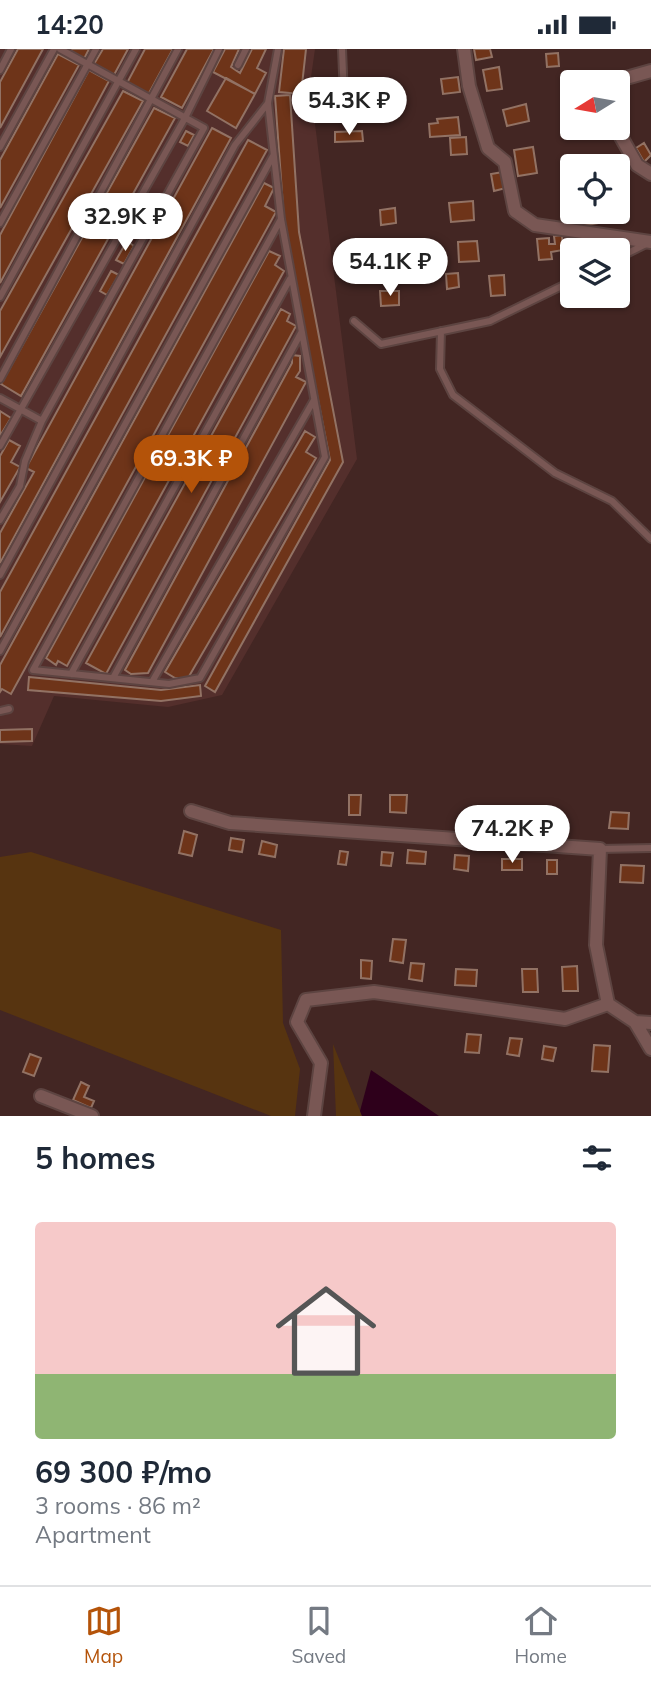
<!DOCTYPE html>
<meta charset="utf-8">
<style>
:root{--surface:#fff;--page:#f6f6f7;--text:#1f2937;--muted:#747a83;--line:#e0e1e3;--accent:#b45309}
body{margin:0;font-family:Mulish,sans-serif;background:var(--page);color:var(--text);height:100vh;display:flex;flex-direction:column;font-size:26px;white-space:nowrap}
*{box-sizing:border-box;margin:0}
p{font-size:23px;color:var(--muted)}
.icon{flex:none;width:38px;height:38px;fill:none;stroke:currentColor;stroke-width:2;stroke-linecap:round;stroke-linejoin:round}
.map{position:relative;height:1067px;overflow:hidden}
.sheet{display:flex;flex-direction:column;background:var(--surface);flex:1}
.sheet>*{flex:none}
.needle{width:46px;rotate:259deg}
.buttons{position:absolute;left:560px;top:21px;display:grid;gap:14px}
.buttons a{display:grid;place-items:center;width:70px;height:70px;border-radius:7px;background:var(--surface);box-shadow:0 2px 5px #0004;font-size:35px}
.price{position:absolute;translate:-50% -60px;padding:0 16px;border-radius:24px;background:#fff;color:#222;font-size:23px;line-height:46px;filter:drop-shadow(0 2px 4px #0008)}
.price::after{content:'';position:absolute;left:50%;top:42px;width:21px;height:16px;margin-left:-10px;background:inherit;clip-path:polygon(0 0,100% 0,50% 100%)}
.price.selected{background:var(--accent);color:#fff}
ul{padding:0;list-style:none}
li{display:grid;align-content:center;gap:14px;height:371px;padding:0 35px}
li span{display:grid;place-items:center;height:217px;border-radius:7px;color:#555}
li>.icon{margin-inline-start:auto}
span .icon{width:126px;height:126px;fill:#fffc;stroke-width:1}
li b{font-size:30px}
h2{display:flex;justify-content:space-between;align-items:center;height:84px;padding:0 35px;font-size:30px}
.status{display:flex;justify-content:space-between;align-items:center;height:49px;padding:0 35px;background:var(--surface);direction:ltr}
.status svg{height:19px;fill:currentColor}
.tab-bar{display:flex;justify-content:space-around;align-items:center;height:98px;border-top:2px solid var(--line);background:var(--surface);font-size:19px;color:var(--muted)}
.tab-bar a{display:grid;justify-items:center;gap:4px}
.tab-bar .selected{color:var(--accent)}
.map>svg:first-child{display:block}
.built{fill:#542f2c}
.green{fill:#573410}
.water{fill:#2e001b}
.building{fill:#6e3419;stroke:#927264;stroke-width:2}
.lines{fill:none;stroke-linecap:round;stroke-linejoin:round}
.lane-casing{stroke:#5d4441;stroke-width:10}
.street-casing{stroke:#5d4441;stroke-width:16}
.lane{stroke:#795754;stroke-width:6}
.street{stroke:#795754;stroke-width:12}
</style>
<div class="status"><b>14:20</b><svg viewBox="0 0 49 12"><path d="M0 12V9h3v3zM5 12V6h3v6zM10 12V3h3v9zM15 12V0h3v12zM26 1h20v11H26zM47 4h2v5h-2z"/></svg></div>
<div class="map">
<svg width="651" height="1067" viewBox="0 0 651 1067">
<rect width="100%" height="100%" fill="#432623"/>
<!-- built -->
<path class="built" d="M 0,0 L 315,0 L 310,35 L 357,410 L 222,646 L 168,658 L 54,647 L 32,697 L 0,695 Z"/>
<!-- green -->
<path class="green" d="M 31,803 L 281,881 L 283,974 L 300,1020 L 295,1067 L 271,1067 L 0,961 L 0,808 Z
M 333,995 L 360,1062 L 362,1067 L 336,1067 Z"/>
<!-- water -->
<path class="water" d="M 371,1021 L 439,1067 L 362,1067 L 360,1062 Z"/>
<!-- building -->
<path class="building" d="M 18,0 L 43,0 L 0,79 L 0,33 Z
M 66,0 L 89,0 L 84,10 Z
M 103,0 L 128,0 L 114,26 L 94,15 Z
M 145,0 L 173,0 L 148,46 L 127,34 Z
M 187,0 L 214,0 L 182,59 L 161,48 Z
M 225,0 L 239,0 L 231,18 L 240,24 L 252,0 L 266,0 L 257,19 L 266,24 L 255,45 L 213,23 Z
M 284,0 L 306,0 L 301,45 L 279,43 Z
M 474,0 L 490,0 L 492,8 L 476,11 Z
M 558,4 L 559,17 L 547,18 L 546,5 Z
M 58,5 L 79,16 L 0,159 L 0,111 Z
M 499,18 L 502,40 L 487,42 L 483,21 Z
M 89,21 L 109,32 L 0,234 L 0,186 Z
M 458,28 L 460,43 L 443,45 L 441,30 Z
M 226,29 L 255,45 L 236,79 L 207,62 Z
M 123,42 L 143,52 L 0,308 L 0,262 Z
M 290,46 L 299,183 L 343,413 L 215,643 L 205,637 L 330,411 L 285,185 L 275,47 Z
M 526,55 L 529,72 L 507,77 L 503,61 Z
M 154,59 L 175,69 L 21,347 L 1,335 Z
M 458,68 L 460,86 L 430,88 L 429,75 L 438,74 L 437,70 Z
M 212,79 L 231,89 L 0,514 L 0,484 L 34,423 L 26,419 Z
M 186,82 L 194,86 L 188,97 L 180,93 Z
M 362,82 L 363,92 L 335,93 L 335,83 Z
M 466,88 L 467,105 L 451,106 L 450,89 Z
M 248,91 L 267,101 L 0,588 L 0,543 Z
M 644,94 L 651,106 L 644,113 L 636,99 Z
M 533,98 L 537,124 L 518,127 L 514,101 Z
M 503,123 L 506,139 L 494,142 L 491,125 Z
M 264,134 L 274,139 L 265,157 L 276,163 L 11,645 L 2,640 L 0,643 L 0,616 Z
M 473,152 L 474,171 L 451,173 L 449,154 Z
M 395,159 L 396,174 L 381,176 L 380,161 Z
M 142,162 L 150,166 L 144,177 L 136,173 Z
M 573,163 L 598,163 L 599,174 L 575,178 Z
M 562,186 L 563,201 L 551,203 L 552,210 L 539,211 L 537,190 L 549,189 L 549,195 L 555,195 L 554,187 Z
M 127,192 L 134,197 L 124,215 L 116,211 Z
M 477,192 L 479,212 L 459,213 L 458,193 Z
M 405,197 L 427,197 L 427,215 L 404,215 Z
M 269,202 L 280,207 L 275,216 L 284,222 L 67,617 L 58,612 L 56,616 L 46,609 Z
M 111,222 L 119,226 L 107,246 L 100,242 Z
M 458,224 L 459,238 L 447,240 L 446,225 Z
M 504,226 L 505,246 L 491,247 L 489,227 Z
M 380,242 L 399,242 L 399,256 L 381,257 Z
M 281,260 L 290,265 L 287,272 L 296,277 L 106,625 L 86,614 Z
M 292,306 L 300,307 L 300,322 L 296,328 L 306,333 L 148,624 L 131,625 L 125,621 L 292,314 Z
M 0,362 L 11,369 L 0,387 Z
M 305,382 L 315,388 L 306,403 L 316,409 L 188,629 L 175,629 L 165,623 Z
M 9,391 L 20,397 L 11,413 L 20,418 L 0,453 L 0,407 Z
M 29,628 L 161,641 L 200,636 L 201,647 L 161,652 L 28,641 Z
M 32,680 L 32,692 L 0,693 L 0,681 Z
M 349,746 L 361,746 L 360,766 L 349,766 Z
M 390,746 L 407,746 L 406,764 L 390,763 Z
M 611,763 L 629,764 L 628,780 L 609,779 Z
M 184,782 L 197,786 L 192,807 L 179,804 Z
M 231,789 L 244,791 L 242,803 L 229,801 Z
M 262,792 L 277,796 L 275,808 L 259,805 Z
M 408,801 L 426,803 L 425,815 L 407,814 Z
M 340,802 L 348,803 L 346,816 L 338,815 Z
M 382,803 L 393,804 L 391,817 L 381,816 Z
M 455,806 L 469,807 L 468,822 L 454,820 Z
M 502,810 L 522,810 L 522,821 L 502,821 Z
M 547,811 L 557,811 L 557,825 L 547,825 Z
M 621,816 L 644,817 L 643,834 L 620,833 Z
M 393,890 L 406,891 L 403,914 L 390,912 Z
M 361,911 L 372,912 L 371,930 L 361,929 Z
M 411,914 L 424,915 L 422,932 L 409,930 Z
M 577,917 L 578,942 L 563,942 L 562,918 Z
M 456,920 L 477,921 L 476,937 L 455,936 Z
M 522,920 L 537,920 L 538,943 L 523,943 Z
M 467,985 L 481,986 L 479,1004 L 465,1003 Z
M 510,989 L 522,990 L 519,1007 L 507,1005 Z
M 594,996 L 610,997 L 608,1023 L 592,1022 Z
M 544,997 L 556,999 L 553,1012 L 542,1010 Z
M 30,1005 L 41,1009 L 34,1027 L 23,1023 Z
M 81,1033 L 89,1037 L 84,1048 L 94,1052 L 91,1059 L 73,1051 Z"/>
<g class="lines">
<!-- lane casing -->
<g class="lane-casing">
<path id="lane" d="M 278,0 L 268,54 L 281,170 L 325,408 L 200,629 L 169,635 L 33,621 L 281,170
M 342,0 L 344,48
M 238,16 L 246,0
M 0,21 L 11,0
M 0,98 L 54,0
M 0,174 L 96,0
M 618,209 L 648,194
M 0,248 L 136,0
M 354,272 L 381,295 L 490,272 L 572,232
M 441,282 L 440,320 L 453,346 L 555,424 L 612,452 L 651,490
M 0,330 L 178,0
M 0,349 L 42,372
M 0,397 L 185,69 L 219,0
M 0,471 L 20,437 L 25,412 L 42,372 L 204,79 L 60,0
M 0,526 L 235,96 L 268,54
M 0,602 L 273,107
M 71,625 L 290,230
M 113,629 L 301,284
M 152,633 L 314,351
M 0,662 L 9,660
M 600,800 L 651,799"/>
</g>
<!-- street casing -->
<g class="street-casing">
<path id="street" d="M 464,0 L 469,37 L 488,99 L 505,113 L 515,162 L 535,176 L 651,193
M 612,33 L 651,22
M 616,79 L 637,116 L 651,125
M 191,762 L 230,774 L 600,800 L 596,896 L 608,955
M 635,973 L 651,1000
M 41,1047 L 92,1067
M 314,1067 L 321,1014 L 297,973 L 306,951 L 374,943 L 565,970 L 608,955 L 635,973 L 651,974"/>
</g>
<!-- lane -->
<use href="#lane" class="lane"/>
<!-- street -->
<use href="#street" class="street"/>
</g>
</svg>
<div class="buttons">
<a><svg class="needle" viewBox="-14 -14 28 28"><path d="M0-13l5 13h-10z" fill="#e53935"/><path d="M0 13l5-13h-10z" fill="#747a83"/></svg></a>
<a><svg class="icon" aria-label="locate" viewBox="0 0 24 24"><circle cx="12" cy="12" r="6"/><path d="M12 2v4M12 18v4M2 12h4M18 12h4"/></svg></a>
<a><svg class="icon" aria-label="layers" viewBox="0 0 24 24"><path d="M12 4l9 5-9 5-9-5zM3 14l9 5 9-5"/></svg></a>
</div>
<b class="price" style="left:349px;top:88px">54.3K ₽</b>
<b class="price" style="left:125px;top:204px">32.9K ₽</b>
<b class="price" style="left:390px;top:249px">54.1K ₽</b>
<b class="price selected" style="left:191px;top:446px">69.3K ₽</b>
<b class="price" style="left:512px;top:816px">74.2K ₽</b>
</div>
<section class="sheet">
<h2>5 homes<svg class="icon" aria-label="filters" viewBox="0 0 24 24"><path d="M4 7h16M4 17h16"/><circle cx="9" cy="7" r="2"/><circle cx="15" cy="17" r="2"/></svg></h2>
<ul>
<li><span style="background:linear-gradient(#f6c9c9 70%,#8fb573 0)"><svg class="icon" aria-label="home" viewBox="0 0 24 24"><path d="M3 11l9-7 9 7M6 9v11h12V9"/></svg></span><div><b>69 300 ₽/mo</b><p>3 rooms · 86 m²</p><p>Apartment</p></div></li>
</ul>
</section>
<nav class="tab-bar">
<a class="selected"><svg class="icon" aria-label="map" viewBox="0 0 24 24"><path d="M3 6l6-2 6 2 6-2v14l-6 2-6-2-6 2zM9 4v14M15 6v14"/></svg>Map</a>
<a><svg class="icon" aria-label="saved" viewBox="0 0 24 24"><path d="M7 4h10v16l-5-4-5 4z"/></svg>Saved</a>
<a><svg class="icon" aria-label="home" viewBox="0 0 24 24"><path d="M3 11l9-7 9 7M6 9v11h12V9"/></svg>Home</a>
</nav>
